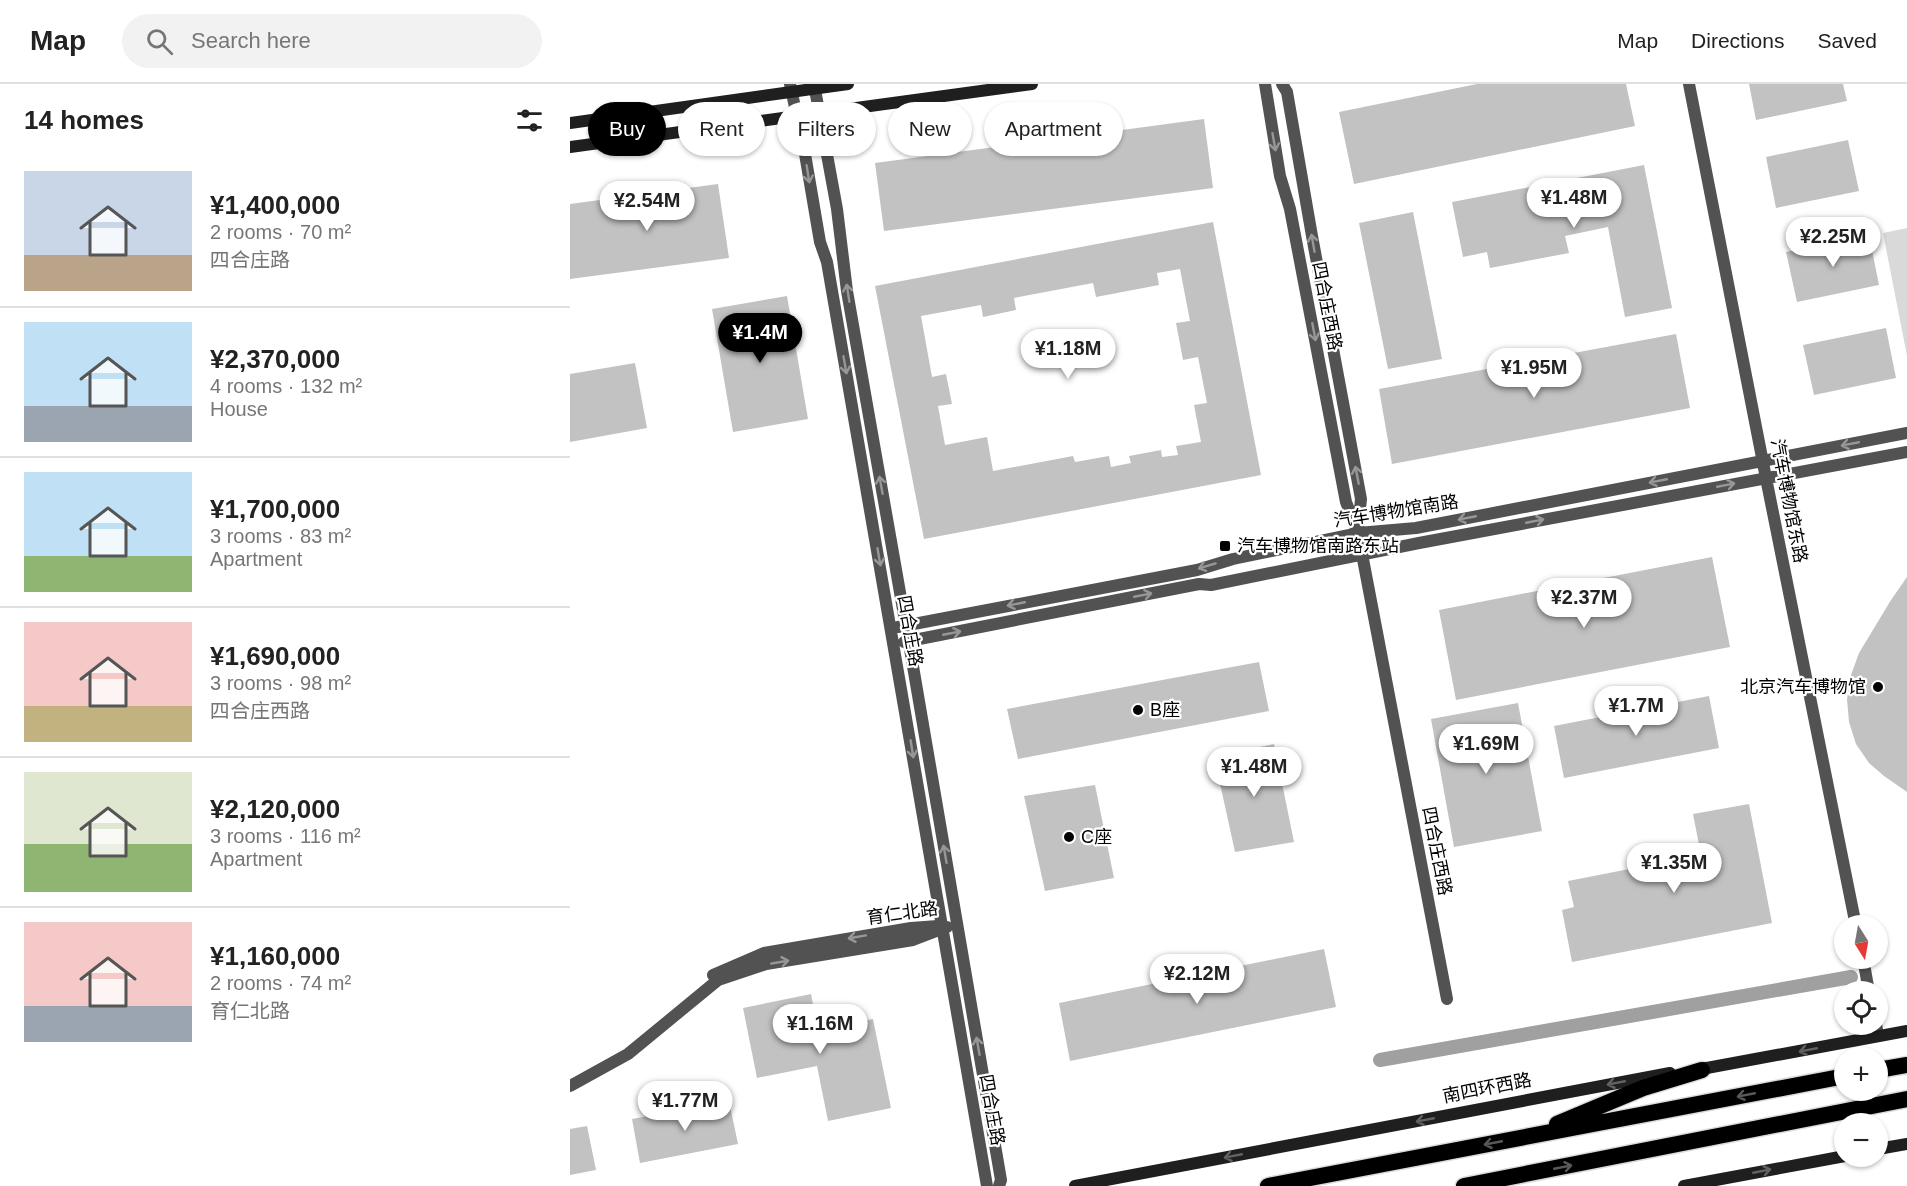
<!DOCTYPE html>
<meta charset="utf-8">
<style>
:root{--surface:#fff;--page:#f2f2f2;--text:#222;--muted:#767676;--line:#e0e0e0;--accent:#000}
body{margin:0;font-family:Arial,"Noto Sans SC",sans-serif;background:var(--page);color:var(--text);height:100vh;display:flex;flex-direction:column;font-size:22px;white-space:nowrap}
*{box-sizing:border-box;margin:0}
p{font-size:20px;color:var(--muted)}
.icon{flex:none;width:33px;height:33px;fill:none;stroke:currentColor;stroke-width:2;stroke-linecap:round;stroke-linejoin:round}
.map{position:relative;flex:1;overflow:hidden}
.details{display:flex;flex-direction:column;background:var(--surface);width:570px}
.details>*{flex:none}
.guide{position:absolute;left:18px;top:18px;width:570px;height:54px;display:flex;gap:12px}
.needle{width:39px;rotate:169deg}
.fabs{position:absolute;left:1264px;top:831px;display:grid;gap:12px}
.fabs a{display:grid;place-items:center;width:54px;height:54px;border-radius:50%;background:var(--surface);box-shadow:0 2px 4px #0004;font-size:30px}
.price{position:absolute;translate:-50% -51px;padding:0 14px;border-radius:21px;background:#fff;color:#222;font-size:20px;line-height:39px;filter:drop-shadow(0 2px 3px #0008)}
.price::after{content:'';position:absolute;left:50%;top:36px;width:18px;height:14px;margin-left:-9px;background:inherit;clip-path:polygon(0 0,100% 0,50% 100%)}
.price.active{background:var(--accent);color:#fff}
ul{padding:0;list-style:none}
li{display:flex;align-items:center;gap:18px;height:150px;padding:0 24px}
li+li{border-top:2px solid var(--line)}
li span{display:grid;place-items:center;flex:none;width:168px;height:120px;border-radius:0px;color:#555}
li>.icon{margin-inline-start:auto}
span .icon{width:72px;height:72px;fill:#fffc;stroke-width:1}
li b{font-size:26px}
h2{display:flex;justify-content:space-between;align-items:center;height:72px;padding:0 24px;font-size:26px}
.chip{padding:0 21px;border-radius:27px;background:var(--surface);box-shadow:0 2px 4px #0004;font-size:21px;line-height:54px}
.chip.active{background:var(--accent);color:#fff}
header{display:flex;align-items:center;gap:36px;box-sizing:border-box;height:84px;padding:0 30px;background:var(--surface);border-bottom:2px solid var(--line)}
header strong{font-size:28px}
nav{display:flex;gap:33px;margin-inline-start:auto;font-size:21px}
.search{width:420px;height:54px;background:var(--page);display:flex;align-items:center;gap:15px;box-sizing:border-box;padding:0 21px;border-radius:33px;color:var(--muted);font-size:22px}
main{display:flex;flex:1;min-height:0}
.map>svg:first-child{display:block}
.green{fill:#d9d9d9}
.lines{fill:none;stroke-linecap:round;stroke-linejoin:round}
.canal{stroke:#a0a0a0;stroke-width:14}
.building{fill:#c2c2c2;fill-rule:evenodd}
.trunk-casing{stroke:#dbdbdb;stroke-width:19}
.tertiary{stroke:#525252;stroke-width:12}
.secondary{stroke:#1f1f1f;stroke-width:12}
.trunk{stroke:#000;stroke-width:16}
.oneway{stroke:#979797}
.oneway2{stroke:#626262}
.oneway3{stroke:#595959}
.poi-dot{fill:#000;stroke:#fff;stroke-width:2}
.labels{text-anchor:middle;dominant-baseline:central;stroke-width:4.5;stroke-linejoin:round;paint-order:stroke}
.street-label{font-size:18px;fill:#000;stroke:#fff}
.poi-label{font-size:18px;fill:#000;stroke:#fff;text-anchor:start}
</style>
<header>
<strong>Map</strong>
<div class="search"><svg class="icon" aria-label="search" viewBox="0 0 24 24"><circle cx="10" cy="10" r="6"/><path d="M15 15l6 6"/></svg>Search here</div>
<nav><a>Map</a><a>Directions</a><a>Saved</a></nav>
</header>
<main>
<section class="details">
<h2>14 homes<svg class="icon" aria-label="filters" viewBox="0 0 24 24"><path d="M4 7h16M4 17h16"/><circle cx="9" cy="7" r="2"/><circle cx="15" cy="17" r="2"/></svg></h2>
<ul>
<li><span style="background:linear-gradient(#c9d6e8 70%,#b9a48a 0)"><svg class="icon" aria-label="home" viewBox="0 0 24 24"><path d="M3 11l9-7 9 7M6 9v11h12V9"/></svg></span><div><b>¥1,400,000</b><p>2 rooms · 70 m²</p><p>四合庄路</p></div></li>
<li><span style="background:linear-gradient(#bfe0f5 70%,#9aa5b1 0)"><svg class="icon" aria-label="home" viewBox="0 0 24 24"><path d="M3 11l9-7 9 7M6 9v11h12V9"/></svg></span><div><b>¥2,370,000</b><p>4 rooms · 132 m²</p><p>House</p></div></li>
<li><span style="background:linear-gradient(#bfe0f5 70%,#8fb573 0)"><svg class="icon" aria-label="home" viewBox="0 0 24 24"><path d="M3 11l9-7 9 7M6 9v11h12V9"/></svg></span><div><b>¥1,700,000</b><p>3 rooms · 83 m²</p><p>Apartment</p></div></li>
<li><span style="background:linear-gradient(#f6c9c9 70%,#c2b280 0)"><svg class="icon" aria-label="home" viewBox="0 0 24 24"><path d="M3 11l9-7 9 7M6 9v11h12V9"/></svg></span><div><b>¥1,690,000</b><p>3 rooms · 98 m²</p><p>四合庄西路</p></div></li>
<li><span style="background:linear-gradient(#dfe7d0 60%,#8fb573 0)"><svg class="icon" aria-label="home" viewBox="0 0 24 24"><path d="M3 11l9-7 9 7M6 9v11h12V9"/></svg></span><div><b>¥2,120,000</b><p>3 rooms · 116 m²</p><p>Apartment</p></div></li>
<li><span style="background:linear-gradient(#f6c9c9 70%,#9aa5b1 0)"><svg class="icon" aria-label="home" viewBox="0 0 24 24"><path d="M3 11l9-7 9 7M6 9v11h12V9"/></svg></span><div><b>¥1,160,000</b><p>2 rooms · 74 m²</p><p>育仁北路</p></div></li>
</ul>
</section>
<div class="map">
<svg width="1337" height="1102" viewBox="0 0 1337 1102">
<rect width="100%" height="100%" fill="#fff"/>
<!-- green -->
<path class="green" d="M 1337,144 L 1337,272 L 1313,149 Z"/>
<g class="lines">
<!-- canal -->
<path class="canal" d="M 810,976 L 1281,893"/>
</g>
<!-- building -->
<path class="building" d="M 907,0 L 1056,0 L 1065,42 L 784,100 L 769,28 Z
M 1179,0 L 1273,0 L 1277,17 L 1186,36 Z
M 634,35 L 643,104 L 314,147 L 305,79 Z
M 1278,56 L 1289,107 L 1206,124 L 1196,73 Z
M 1074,81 L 1102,224 L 1055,233 L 1038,143 L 995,152 L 999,169 L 920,184 L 917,168 L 893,173 L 882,118 Z
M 148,100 L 159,174 L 0,195 L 0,120 Z
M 843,128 L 872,275 L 818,285 L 789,139 Z
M 643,138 L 691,391 L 354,455 L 305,202 ZM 610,185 L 620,237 L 606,239 L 613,276 L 628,273 L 637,319 L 624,321 L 631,358 L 606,362 L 608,371 L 592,373 L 591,366 L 559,372 L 561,379 L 541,383 L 539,372 L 505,378 L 503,372 L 423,387 L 417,353 L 375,361 L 368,322 L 382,320 L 376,290 L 362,293 L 351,232 L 411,221 L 413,233 L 446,226 L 444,214 L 523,199 L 526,213 L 589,201 L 587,189 Z
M 1299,151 L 1309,201 L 1227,218 L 1216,168 Z
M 217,212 L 238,335 L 163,348 L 142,225 Z
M 1316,244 L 1326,294 L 1244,311 L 1233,261 Z
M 1106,250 L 1120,324 L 822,380 L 809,305 Z
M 65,279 L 77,344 L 0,358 L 0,290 Z
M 1142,473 L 1160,563 L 886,616 L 869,526 Z
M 1337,493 L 1337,708 L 1314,692 L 1299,679 L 1286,660 L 1279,638 L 1277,615 L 1281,591 L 1289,569 L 1321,516 Z
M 689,578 L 699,627 L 448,675 L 437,625 Z
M 1139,612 L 1149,664 L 994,694 L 984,642 Z
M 948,619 L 972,747 L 884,763 L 861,635 Z
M 704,660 L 724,758 L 665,768 L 644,672 Z
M 525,701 L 544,794 L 475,807 L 454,712 Z
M 1179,720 L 1202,839 L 1002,878 L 992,826 L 1004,823 L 998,797 L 1131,771 L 1123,730 Z
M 754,865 L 766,923 L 500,977 L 489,919 Z
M 241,910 L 248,946 L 303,935 L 321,1024 L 258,1037 L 247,982 L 187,994 L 173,924 Z
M 159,1017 L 168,1060 L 70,1079 L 62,1035 Z
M 17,1042 L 26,1086 L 0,1091 L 0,1045 Z"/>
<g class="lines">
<!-- trunk casing -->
<g class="trunk-casing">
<path id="trunk" d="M 1308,986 L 1337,981
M 987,1040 L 1073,1004 L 1132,986
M 698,1102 L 1275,992
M 894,1102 L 1337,1015"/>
</g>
<!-- tertiary -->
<path class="tertiary" d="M 220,0 L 235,70 L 250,158 L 257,178 L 417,1102
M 244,0 L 267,125 L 277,207 L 344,588 L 431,1096 L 429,1102
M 695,0 L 710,92 L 720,125 L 776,418 L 788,449 L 877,915
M 712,0 L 717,8 L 742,152 L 791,415 L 788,445
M 1119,0 L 1196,394 L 1286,842
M 328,543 L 627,486 L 663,475 L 788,449 L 846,444 L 1337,349
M 334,558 L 629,500 L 641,501 L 849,459 L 1337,368
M 1293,874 L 1299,908
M 143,891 L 194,869 L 341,844 L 368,842
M 1306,940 L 1308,952
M 0,1002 L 58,970 L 148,896 L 196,880 L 343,856 L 377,843"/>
<!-- secondary -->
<path class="secondary" d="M 0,39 L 278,0
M 0,63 L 462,0
M 1126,986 L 1337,947
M 1308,1065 L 1337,1060
M 505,1102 L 1100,989
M 1114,1102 L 1275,1072"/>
<!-- trunk -->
<use href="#trunk" class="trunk"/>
</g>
<!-- one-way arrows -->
<defs><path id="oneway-shaft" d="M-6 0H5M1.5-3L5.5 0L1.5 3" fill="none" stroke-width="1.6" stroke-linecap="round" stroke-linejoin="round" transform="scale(1.5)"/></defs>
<g class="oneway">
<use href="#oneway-shaft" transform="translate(704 58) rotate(80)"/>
<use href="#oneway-shaft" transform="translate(238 90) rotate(81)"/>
<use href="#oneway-shaft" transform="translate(743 159) rotate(-100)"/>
<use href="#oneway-shaft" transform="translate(278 209) rotate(-99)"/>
<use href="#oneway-shaft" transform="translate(744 248) rotate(79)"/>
<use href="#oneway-shaft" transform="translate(275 281) rotate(80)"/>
<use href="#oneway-shaft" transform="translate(1280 360) rotate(169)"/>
<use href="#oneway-shaft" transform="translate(787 391) rotate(-101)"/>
<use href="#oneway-shaft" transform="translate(1088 397) rotate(169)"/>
<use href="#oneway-shaft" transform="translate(311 401) rotate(-100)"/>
<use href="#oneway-shaft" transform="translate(1156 401) rotate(-11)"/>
<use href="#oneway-shaft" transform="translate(897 434) rotate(169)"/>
<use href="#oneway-shaft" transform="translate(965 437) rotate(-11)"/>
<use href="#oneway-shaft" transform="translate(309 473) rotate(80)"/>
<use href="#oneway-shaft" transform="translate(637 482) rotate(163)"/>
<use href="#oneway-shaft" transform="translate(573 511) rotate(-11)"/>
<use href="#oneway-shaft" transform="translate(446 520) rotate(169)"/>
<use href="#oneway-shaft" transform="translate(382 549) rotate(-11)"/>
<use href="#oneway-shaft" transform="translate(342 665) rotate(81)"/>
<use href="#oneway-shaft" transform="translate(375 770) rotate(-100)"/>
<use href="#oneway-shaft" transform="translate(287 853) rotate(170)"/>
<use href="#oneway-shaft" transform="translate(210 878) rotate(-10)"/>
<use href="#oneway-shaft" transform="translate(408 962) rotate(-100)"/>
</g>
<g class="oneway2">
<use href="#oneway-shaft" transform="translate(1238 966) rotate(169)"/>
<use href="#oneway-shaft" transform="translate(1046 999) rotate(169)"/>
<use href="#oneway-shaft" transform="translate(855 1036) rotate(169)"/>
<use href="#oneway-shaft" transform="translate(663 1072) rotate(169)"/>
<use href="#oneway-shaft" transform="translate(1192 1087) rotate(-11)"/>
</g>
<g class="oneway3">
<use href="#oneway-shaft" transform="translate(1176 1011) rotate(169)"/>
<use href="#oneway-shaft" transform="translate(923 1059) rotate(169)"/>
<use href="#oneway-shaft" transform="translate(993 1083) rotate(-11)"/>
</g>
<!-- markers -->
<g class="poi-dot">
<rect x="649" y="456" width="12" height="12" rx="3"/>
<circle cx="1308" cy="603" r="6"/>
<circle cx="568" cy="626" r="6"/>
<circle cx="499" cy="753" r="6"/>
</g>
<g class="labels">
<!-- street labels -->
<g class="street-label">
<text transform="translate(757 222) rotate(79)">四合庄西路</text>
<text transform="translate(1219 417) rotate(79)">汽车博物馆东路</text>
<text transform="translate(826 427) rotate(-9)">汽车博物馆南路</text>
<text transform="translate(340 547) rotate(80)">四合庄路</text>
<text transform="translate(867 767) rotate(79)">四合庄西路</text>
<text transform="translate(332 829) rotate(-8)">育仁北路</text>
<text transform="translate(917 1004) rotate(-11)">南四环西路</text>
<text transform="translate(422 1026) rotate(80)">四合庄路</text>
</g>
<!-- poi labels -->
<g class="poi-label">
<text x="667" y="462">汽车博物馆南路东站</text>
<text x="1296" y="603" text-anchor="end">北京汽车博物馆</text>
<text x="580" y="626">B座</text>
<text x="511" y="753">C座</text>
</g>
</g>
</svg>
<div class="fabs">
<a><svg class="needle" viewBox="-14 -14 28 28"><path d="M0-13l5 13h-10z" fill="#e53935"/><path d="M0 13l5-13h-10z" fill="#767676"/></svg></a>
<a><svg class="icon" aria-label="locate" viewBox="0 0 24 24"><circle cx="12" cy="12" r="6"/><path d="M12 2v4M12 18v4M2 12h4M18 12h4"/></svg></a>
<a>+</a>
<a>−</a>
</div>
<b class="price" style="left:1004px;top:145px">¥1.48M</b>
<b class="price" style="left:77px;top:148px">¥2.54M</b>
<b class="price" style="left:1263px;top:184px">¥2.25M</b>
<b class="price active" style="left:190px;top:280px">¥1.4M</b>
<b class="price" style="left:498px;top:296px">¥1.18M</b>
<b class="price" style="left:964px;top:315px">¥1.95M</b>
<b class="price" style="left:1014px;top:545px">¥2.37M</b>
<b class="price" style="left:1066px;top:653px">¥1.7M</b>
<b class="price" style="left:916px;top:691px">¥1.69M</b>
<b class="price" style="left:684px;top:714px">¥1.48M</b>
<b class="price" style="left:1104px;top:810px">¥1.35M</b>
<b class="price" style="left:627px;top:921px">¥2.12M</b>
<b class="price" style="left:250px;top:971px">¥1.16M</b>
<b class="price" style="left:115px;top:1048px">¥1.77M</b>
<div class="guide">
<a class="chip active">Buy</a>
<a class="chip">Rent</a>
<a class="chip">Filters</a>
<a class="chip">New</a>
<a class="chip">Apartment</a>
</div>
</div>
</main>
